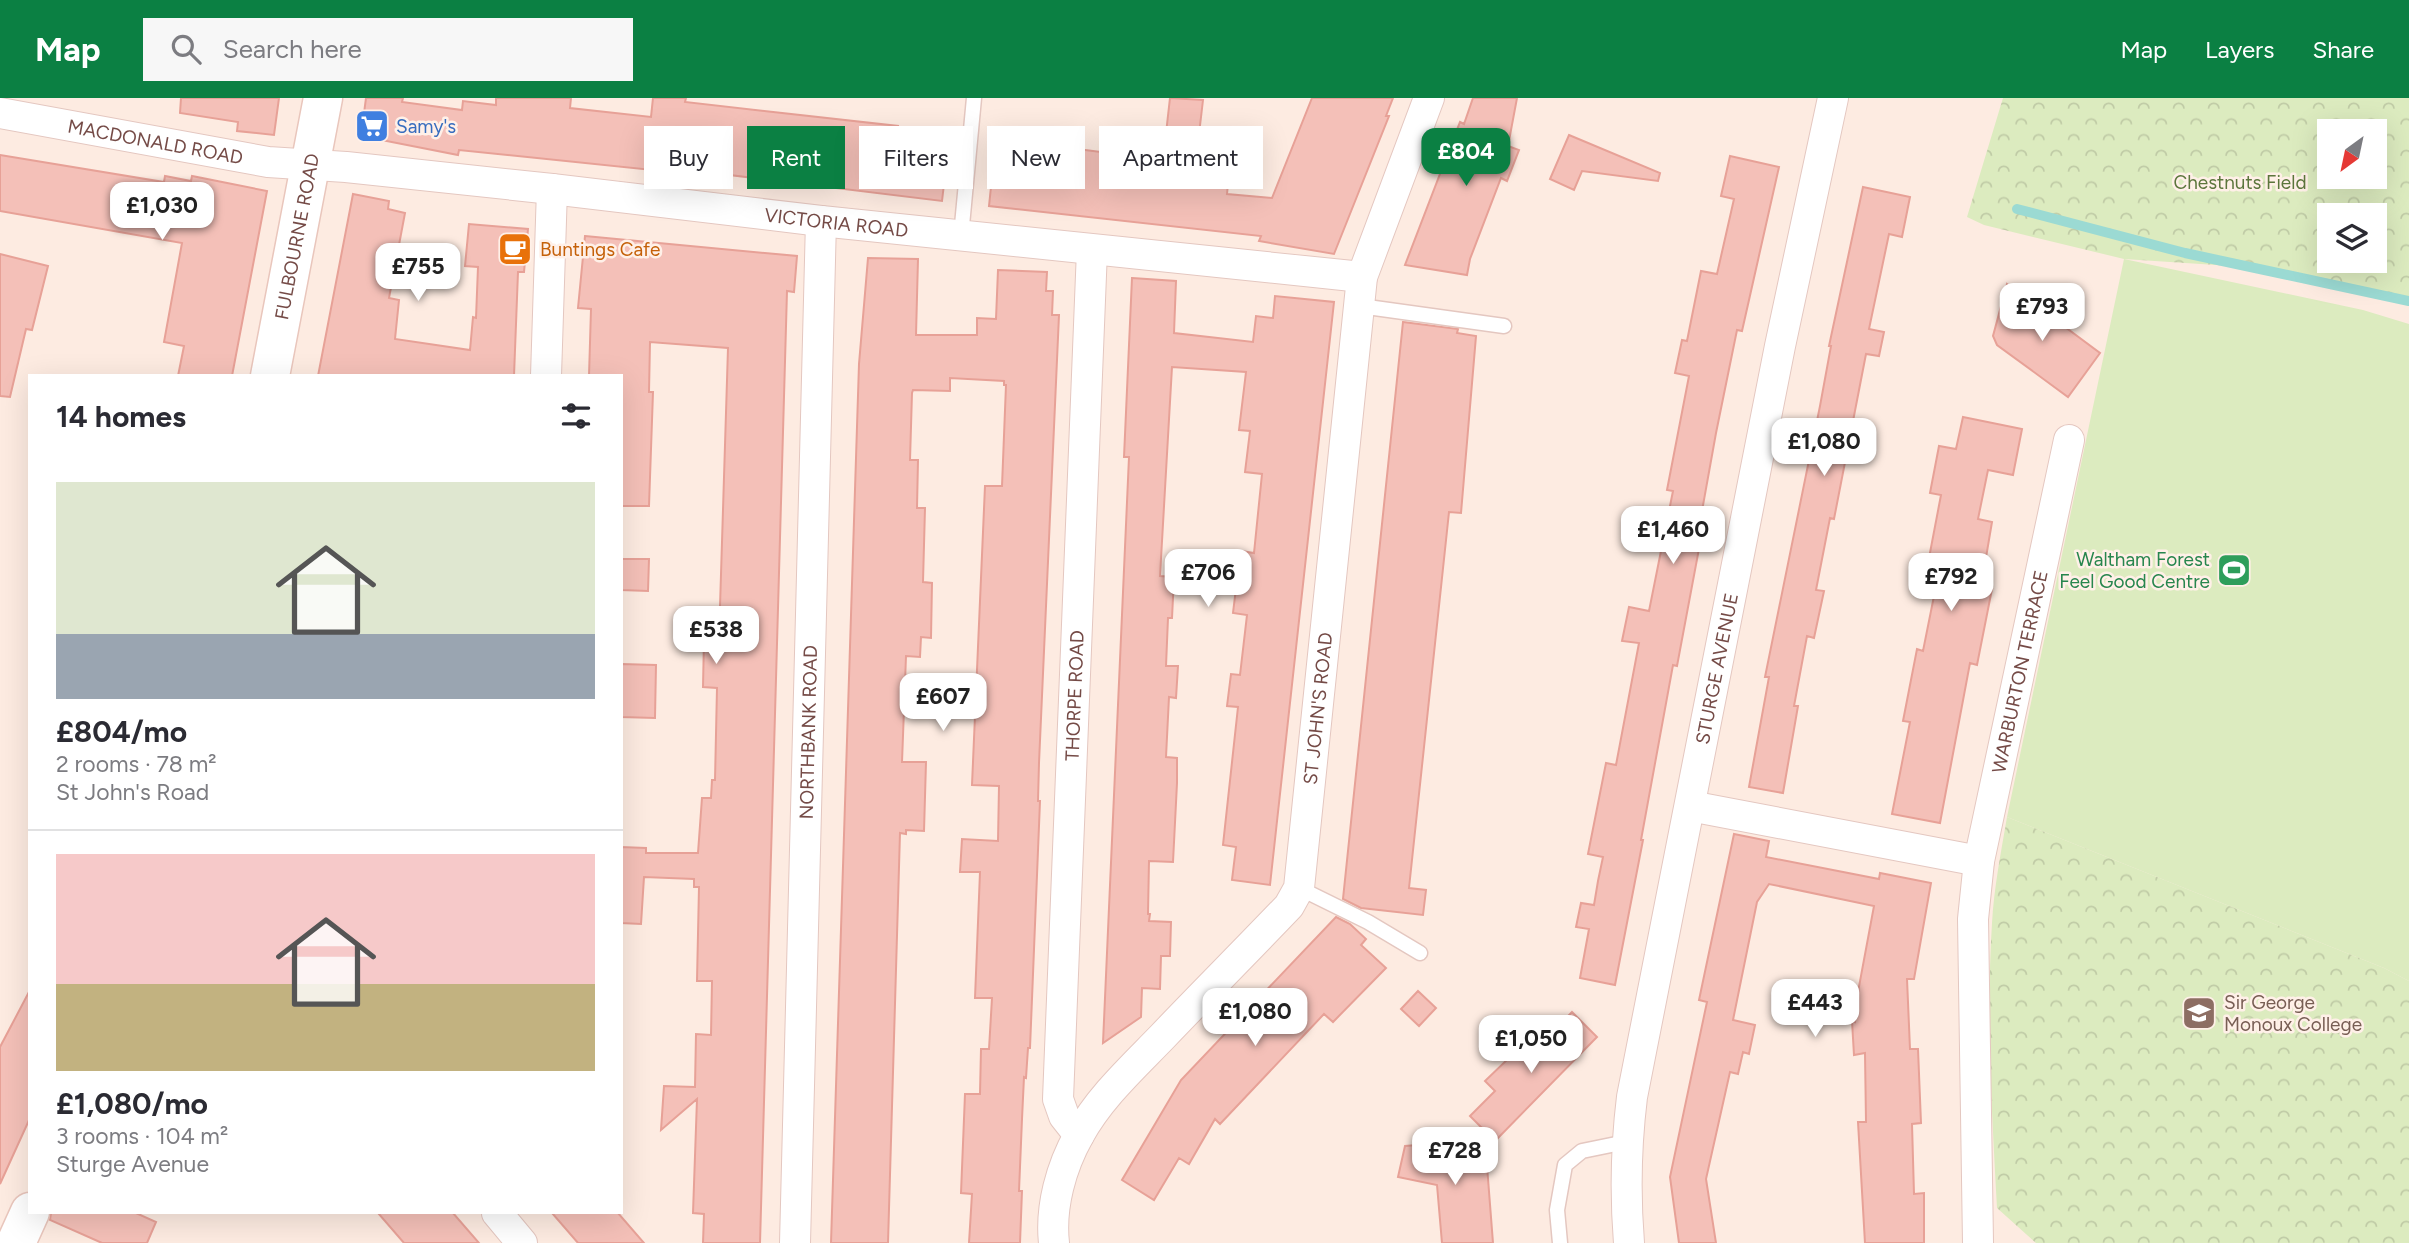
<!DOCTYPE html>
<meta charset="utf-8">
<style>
:root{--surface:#fff;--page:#f7f7f7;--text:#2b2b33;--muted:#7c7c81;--line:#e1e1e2;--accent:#0b8043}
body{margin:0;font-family:Figtree,sans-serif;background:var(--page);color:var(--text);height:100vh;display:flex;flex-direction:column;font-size:26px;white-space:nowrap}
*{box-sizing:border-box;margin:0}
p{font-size:23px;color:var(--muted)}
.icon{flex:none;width:38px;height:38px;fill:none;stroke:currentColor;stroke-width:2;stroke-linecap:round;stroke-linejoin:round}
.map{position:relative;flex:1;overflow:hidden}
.details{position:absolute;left:28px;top:276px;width:595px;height:840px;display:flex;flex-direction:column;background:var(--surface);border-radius:0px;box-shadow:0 7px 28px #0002}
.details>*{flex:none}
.banner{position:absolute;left:644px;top:28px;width:665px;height:63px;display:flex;gap:14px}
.needle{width:46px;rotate:213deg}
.fabs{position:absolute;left:2317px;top:21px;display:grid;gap:14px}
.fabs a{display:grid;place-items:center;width:70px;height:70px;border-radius:0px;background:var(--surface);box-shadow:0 7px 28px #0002;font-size:35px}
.price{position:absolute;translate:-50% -60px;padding:0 16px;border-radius:14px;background:#fff;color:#222;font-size:23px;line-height:46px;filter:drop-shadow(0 2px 4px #0008)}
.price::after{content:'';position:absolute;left:50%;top:42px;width:21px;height:16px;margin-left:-10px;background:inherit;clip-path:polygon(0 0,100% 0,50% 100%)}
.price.current{background:var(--accent);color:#fff}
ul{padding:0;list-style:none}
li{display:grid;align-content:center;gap:14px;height:371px;padding:0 28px}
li+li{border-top:2px solid var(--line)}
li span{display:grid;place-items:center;height:217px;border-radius:0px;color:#555}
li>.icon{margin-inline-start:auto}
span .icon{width:126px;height:126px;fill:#fffc;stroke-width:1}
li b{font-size:30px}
h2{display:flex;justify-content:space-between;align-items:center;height:84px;padding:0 28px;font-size:30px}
.chip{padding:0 24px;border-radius:0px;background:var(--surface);box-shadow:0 7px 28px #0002;font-size:24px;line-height:63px}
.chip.current{background:var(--accent);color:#fff}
header{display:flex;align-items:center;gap:42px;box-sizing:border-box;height:98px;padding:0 35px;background:var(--accent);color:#fff}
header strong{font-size:33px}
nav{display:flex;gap:38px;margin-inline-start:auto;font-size:24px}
.search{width:490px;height:63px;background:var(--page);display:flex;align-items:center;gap:18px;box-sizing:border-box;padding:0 24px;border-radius:0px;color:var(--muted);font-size:26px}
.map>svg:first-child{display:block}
.grass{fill:#dcebbf}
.park{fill:url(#park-crowns);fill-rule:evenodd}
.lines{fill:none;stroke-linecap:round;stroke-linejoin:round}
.stream{stroke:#9bdad3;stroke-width:10}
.building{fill:#f4c0b8;stroke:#e7a197;stroke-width:2}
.lane-casing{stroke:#e4c7c0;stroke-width:17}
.street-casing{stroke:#e4c7c0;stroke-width:32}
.secondary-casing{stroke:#e9c6bc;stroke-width:41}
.lane{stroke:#fff;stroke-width:14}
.street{stroke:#fff;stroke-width:30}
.secondary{stroke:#fff;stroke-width:38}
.labels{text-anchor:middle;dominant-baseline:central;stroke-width:5;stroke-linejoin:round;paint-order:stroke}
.shop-label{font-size:19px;fill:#366cbe;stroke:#fff0e8;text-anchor:start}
.street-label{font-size:19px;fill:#754b47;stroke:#fff0e8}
.park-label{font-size:19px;fill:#5c763c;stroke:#fff0e8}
.food-label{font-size:19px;fill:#c56008;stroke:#fff0e8;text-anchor:start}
.leisure-label{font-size:19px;fill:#27864d;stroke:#fff0e8;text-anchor:end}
.education-label{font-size:19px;fill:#785e54;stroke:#fff0e8;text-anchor:start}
</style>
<header>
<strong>Map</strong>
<div class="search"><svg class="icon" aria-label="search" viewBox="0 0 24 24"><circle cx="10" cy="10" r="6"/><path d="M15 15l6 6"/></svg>Search here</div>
<nav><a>Map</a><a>Layers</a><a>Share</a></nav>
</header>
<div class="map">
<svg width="2409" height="1145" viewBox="0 0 2409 1145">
<defs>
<pattern id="park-crowns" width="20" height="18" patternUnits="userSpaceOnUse" patternTransform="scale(1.75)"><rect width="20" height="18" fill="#dcebbf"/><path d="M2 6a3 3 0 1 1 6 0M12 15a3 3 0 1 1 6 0" fill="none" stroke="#c0cba6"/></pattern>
</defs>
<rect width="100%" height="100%" fill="#fdebe1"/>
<!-- grass -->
<path class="grass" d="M 2124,161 L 2363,212 L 2409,226 L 2409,883 L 2384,870 L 2007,719 Z"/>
<!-- park -->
<path class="park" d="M 2003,0 L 2409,0 L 2409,203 L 2277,171 L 2124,161 L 1984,127 L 1967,119 ZM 2329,33 L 2375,33 L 2375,79 L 2329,79 ZM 2329,117 L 2375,117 L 2375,163 L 2329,163 Z
M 2007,719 L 2384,870 L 2409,883 L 2409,1145 L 2036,1145 L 1997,1110 C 1992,1016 1986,920 1992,825 C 1994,790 2001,754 2007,719 Z"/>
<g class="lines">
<!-- stream -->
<path class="stream" d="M 2017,111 L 2185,155 L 2409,203"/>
</g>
<!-- building -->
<path class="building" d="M 181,0 L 279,0 L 274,37 L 237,33 L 238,24 L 180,15 Z
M 366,0 L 403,0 L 402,4 L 462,12 L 463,3 L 496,7 L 496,0 L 571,0 L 570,10 L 651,19 L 653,0 L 686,0 L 685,4 L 898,28 L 894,61 L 946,69 L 942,103 L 729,77 L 729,80 L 459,52 L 458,57 L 361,38 Z
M 1170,0 L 1203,2 L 1199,36 L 1216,38 L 1214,53 L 1231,55 L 1227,96 L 1272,100 L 1312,0 L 1393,0 L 1386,18 L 1389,18 L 1334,156 L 1259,143 L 1261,138 L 989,108 L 993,70 L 1002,72 L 1005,45 L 1022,46 L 1022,44 L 1163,62 Z
M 1473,0 L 1517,0 L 1508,48 L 1519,52 L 1507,83 L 1501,80 L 1470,161 L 1467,177 L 1405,167 L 1460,24 L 1464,26 Z
M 1569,37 L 1660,75 L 1658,83 L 1582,73 L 1574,92 L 1550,81 Z
M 0,57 L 164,84 L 165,78 L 191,83 L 192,78 L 267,93 L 232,278 L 178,278 L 184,248 L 164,244 L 182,145 L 0,113 Z
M 1730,58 L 1779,69 L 1742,233 L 1737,232 L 1716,335 L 1700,424 L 1704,424 L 1677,568 L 1673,567 L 1641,742 L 1643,742 L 1615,887 L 1580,880 L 1589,831 L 1576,829 L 1581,805 L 1594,807 L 1598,783 L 1603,759 L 1588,756 L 1606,665 L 1616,667 L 1639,545 L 1622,543 L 1629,509 L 1649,513 L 1673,393 L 1667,392 L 1689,278 L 1675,275 L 1682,242 L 1687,243 L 1701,173 L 1717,176 L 1734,101 L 1721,98 Z
M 1863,89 L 1910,99 L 1902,139 L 1889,136 L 1869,231 L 1884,234 L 1879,258 L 1866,256 L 1834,421 L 1830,420 L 1816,492 L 1824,493 L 1814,540 L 1807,538 L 1794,608 L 1798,608 L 1783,695 L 1749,689 L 1769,579 L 1765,579 L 1820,308 L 1831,248 L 1829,248 Z
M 353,96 L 389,103 L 388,111 L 405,115 L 389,200 L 399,202 L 395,241 L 470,252 L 473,219 L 476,220 L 478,169 L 465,168 L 469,126 L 528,131 L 524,174 L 518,174 L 514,278 L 318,278 Z
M 585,138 L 797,158 L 794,194 L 787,193 L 760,1145 L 703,1145 L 704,1116 L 693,1115 L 697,1001 L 661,1032 L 664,988 L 695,989 L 696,936 L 711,937 L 712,883 L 697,883 L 699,789 L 694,789 L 694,781 L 644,779 L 641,826 L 621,825 L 621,749 L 646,750 L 646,755 L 698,755 L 702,700 L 711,700 L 712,682 L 715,682 L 717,590 L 703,589 L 704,541 L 719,541 L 728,250 L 650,244 L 649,294 L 653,294 L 649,408 L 621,408 L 621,278 L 589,278 L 591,211 L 578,210 Z
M 0,156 L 48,168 L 32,232 L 26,231 L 10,299 L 0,298 Z
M 868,160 L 918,161 L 916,237 L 977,237 L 977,220 L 996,221 L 998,172 L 1047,174 L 1046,193 L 1053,193 L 1052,217 L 1059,217 L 1039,665 L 1038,703 L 1040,703 L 1030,950 L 1028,950 L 1026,980 L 1024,979 L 1022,1021 L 1019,1093 L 1022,1093 L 1020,1145 L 969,1145 L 972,1096 L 961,1095 L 965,996 L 980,996 L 981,951 L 989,951 L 992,900 L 975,900 L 980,774 L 960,774 L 962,741 L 998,743 L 999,688 L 972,687 L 985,388 L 1002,388 L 1006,287 L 1004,287 L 1004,283 L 950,280 L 950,293 L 913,292 L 912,295 L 910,362 L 918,362 L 917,410 L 925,410 L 923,484 L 932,485 L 931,540 L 921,539 L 920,559 L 906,558 L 902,664 L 926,664 L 924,733 L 906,732 L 906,736 L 900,735 L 888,1145 L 831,1145 L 859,266 Z
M 1132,180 L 1176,183 L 1174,235 L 1253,244 L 1256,218 L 1273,220 L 1275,198 L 1334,204 L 1270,787 L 1232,782 L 1236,749 L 1223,747 L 1238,609 L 1227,608 L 1231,576 L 1240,577 L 1247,517 L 1233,515 L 1237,482 L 1241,453 L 1254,455 L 1262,376 L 1245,374 L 1250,333 L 1239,332 L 1246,274 L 1172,269 L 1160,478 L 1174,479 L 1172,520 L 1168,520 L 1166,568 L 1178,568 L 1176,600 L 1169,599 L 1166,659 L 1177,660 L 1177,685 L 1173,764 L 1149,763 L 1148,816 L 1150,816 L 1149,823 L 1171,824 L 1170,858 L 1161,858 L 1160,891 L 1142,890 L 1141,919 L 1103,945 L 1129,359 L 1124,359 Z
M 2007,186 L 2100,255 L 2068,299 L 1997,247 L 1993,238 Z
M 1403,224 L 1458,231 L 1457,235 L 1476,238 L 1461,415 L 1449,414 L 1409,790 L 1426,792 L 1423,817 L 1361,810 L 1343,801 Z
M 1963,319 L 2022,331 L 2013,377 L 1988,372 L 1978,421 L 1992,424 L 1981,489 L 1992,491 L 1977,567 L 1970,565 L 1940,725 L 1892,716 L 1910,624 L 1903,623 L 1917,551 L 1923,553 L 1937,483 L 1925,481 L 1941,397 L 1930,395 L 1939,348 L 1956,351 Z
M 621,461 L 649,461 L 648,493 L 621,492 Z
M 621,566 L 656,567 L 655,620 L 621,619 Z
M 1734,736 L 1769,743 L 1766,759 L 1879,781 L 1880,775 L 1931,785 L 1914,881 L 1907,881 L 1910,951 L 1918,951 L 1921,1025 L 1912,1026 L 1914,1096 L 1924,1095 L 1924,1145 L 1865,1145 L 1858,1024 L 1866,1024 L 1865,955 L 1854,957 L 1852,923 L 1855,924 L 1854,894 L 1858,894 L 1874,808 L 1769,786 L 1757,804 L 1733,922 L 1755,927 L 1749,956 L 1743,954 L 1738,976 L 1730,974 L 1706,1081 L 1716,1145 L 1679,1145 L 1670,1079 L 1707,904 L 1699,902 Z
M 1336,819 L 1350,826 L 1366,841 L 1361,847 L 1386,870 L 1333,924 L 1324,916 L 1220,1026 L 1215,1021 L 1189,1066 L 1179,1060 L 1154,1102 L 1122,1082 L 1181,982 Z
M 30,892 L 30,1020 L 0,1086 L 0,949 Z
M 1418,893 L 1436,910 L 1419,928 L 1401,911 Z
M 1572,914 L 1597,939 L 1495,1043 L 1470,1018 L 1495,993 L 1485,983 L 1533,937 L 1541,946 Z
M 1485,1042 L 1493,1145 L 1442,1145 L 1437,1087 L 1398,1079 L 1405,1048 Z
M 51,1115 L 136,1115 L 156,1124 L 147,1145 L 102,1145 L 50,1122 Z
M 378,1115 L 453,1115 L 479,1145 L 404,1145 Z
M 552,1115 L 618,1115 L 644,1145 L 578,1145 Z"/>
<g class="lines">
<!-- lane casing -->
<g class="lane-casing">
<path id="lane" d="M 961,138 L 974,0
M 1360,208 L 1504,228
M 1299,790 L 1368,824 L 1420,855
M 1560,1145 L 1557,1112 L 1565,1067 L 1582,1053 L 1626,1044"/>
</g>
<!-- street casing -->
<g class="street-casing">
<g id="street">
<path id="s1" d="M 0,15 L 268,64 L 346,69 L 552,91 L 821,123 L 1362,179"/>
<path d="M 546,278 L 552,91"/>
<path d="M 1690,708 L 1979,763"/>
<path id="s2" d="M 1079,1037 L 1064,1018 L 1058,1001 L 1092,152"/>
<path d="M 497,1115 L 522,1145"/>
<path id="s3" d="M 795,1145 L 821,123"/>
<path id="s4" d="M 1054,1145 C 1050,1109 1061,1069 1079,1037 C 1099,1000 1133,969 1162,939 C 1204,895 1247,852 1289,808 L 1299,790 L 1362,179 L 1429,0"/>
<path id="s5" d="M 1629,1145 C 1625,1096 1626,1048 1632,999 L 1780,248 L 1833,0"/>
<path id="s6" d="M 1978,1145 L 1973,821 L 1979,763 L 2069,342"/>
</g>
</g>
<!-- secondary casing -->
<g class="secondary-casing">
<g id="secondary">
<path id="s7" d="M 270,278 L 323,0"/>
<path d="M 16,1145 L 30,1114"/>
</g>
</g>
<!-- lane -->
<use href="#lane" class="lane"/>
<!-- street -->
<use href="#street" class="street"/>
<!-- secondary -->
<use href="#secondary" class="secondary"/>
</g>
<!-- icons -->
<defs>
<g id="supermarket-square" transform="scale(1.75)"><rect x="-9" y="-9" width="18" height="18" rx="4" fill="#3f7fe0" stroke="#fff0e8"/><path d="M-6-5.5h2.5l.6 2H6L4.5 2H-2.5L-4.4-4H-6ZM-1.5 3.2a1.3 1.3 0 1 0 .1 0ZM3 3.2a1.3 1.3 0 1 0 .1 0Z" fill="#fff"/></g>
<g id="cafe-square" transform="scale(1.75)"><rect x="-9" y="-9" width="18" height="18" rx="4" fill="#e8710a" stroke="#fff0e8"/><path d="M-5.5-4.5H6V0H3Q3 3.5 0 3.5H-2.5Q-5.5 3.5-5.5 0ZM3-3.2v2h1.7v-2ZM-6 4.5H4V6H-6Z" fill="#fff"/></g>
<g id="stadium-square" transform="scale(1.75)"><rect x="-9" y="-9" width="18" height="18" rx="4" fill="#2e9e5b" stroke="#fff0e8"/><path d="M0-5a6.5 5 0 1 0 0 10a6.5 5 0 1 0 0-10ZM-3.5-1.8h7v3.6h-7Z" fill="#fff"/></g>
<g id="university-square" transform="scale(1.75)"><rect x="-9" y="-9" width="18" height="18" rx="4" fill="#8d6e63" stroke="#fff0e8"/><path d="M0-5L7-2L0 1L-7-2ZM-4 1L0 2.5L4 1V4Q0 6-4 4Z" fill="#fff"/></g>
</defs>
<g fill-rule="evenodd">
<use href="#supermarket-square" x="372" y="28"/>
<use href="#cafe-square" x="515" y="151"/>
<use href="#stadium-square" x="2234" y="472"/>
<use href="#university-square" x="2199" y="915"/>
</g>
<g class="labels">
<!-- shop labels -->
<g class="shop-label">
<text x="396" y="28">Samy's</text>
</g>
<!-- street labels -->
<g class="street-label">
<text stroke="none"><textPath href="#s1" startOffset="158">MACDONALD ROAD</textPath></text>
<text stroke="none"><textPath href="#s1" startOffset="844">VICTORIA ROAD</textPath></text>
<text stroke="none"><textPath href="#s7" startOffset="142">FULBOURNE ROAD</textPath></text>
<text stroke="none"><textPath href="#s5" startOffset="583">STURGE AVENUE</textPath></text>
<text stroke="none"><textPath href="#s6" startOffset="576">WARBURTON TERRACE</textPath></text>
<text stroke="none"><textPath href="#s2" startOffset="446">THORPE ROAD</textPath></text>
<text stroke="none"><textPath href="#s4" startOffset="625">ST JOHN'S ROAD</textPath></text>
<text stroke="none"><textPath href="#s3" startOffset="511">NORTHBANK ROAD</textPath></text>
</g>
<!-- park labels -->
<g class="park-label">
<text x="2240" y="84">Chestnuts Field</text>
</g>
<!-- food labels -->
<g class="food-label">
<text x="540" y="151">Buntings Cafe</text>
</g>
<!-- leisure labels -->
<g class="leisure-label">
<text x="2210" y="461">Waltham Forest<tspan x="2210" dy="22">Feel Good Centre</tspan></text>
</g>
<!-- education labels -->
<g class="education-label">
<text x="2224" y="904">Sir George<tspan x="2224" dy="22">Monoux College</tspan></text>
</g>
</g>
</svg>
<div class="fabs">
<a><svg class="needle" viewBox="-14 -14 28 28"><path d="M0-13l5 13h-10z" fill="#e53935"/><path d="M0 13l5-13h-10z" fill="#7c7c81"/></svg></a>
<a><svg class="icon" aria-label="layers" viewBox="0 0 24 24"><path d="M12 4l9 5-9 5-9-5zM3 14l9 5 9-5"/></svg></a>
</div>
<b class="price current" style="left:1466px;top:90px">£804</b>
<b class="price" style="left:162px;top:144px">£1,030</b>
<b class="price" style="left:418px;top:205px">£755</b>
<b class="price" style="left:2042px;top:245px">£793</b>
<b class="price" style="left:1824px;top:380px">£1,080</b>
<b class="price" style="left:1673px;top:468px">£1,460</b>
<b class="price" style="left:1208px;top:511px">£706</b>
<b class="price" style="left:1951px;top:515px">£792</b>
<b class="price" style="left:716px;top:568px">£538</b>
<b class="price" style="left:943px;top:635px">£607</b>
<b class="price" style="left:1815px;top:941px">£443</b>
<b class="price" style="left:1255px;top:950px">£1,080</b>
<b class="price" style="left:1531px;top:977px">£1,050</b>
<b class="price" style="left:1455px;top:1089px">£728</b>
<div class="banner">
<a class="chip">Buy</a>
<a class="chip current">Rent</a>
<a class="chip">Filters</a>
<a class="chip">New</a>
<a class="chip">Apartment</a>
</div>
<section class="details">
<h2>14 homes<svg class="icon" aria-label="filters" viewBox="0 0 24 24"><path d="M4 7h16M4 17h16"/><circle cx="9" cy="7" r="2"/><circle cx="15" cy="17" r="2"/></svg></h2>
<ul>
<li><span style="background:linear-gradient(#dfe7d0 70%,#9aa5b1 0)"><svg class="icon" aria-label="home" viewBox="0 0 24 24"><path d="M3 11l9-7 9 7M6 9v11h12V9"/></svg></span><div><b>£804/mo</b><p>2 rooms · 78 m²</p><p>St John's Road</p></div></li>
<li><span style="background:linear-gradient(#f6c9c9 60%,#c2b280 0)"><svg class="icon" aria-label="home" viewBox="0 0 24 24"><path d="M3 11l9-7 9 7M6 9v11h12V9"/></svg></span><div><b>£1,080/mo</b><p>3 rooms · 104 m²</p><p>Sturge Avenue</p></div></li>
</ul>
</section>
</div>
